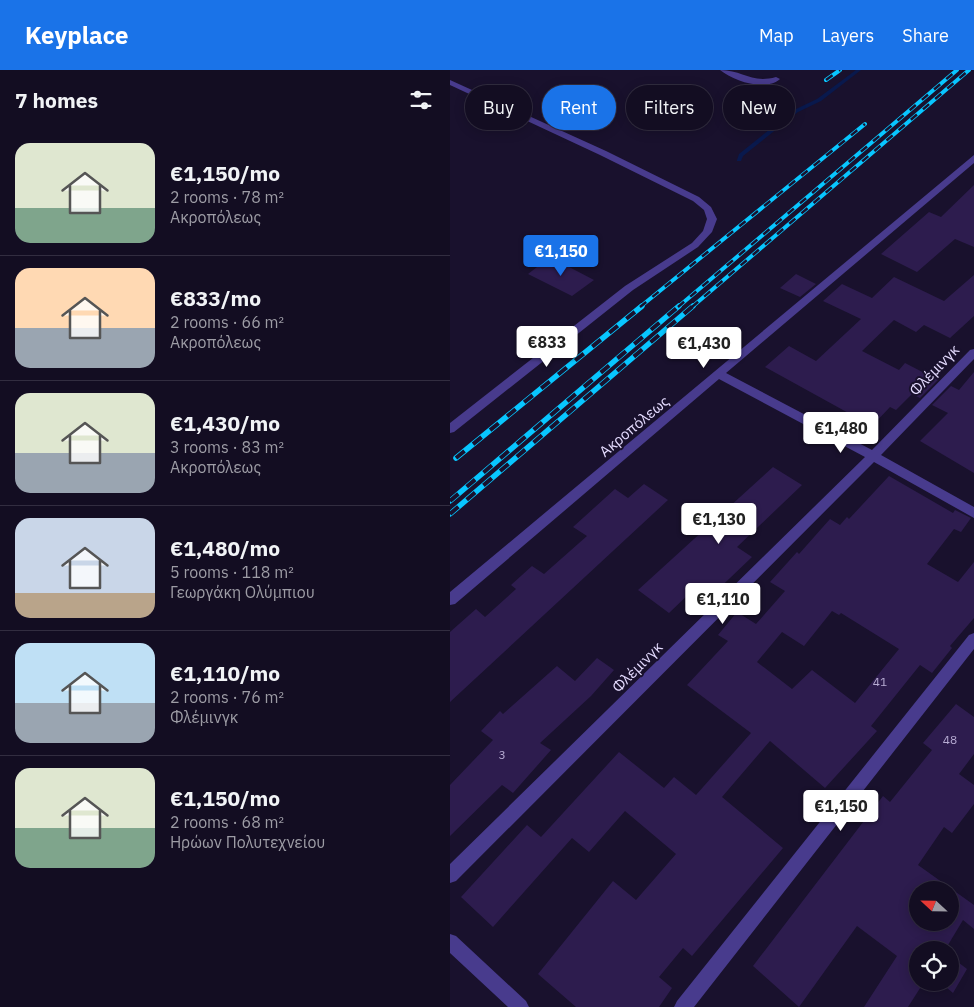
<!DOCTYPE html>
<meta charset="utf-8">
<style>
:root{--surface:#130d22;--page:#201b2f;--text:#f1f3f6;--muted:#9d9ca5;--line:#322d40;--accent:#1a73e8}
body{margin:0;font-family:"IBM Plex Sans",sans-serif;background:var(--page);color:var(--text);height:100vh;display:flex;flex-direction:column;font-size:19px;white-space:nowrap}
*{box-sizing:border-box;margin:0}
p{font-size:16px;color:var(--muted)}
.icon{flex:none;width:28px;height:28px;fill:none;stroke:currentColor;stroke-width:2;stroke-linecap:round;stroke-linejoin:round}
.map{position:relative;flex:1;overflow:hidden}
.details{display:flex;flex-direction:column;background:var(--surface);width:450px}
.details>*{flex:none}
.top-card{position:absolute;left:15px;top:15px;width:434px;height:45px;display:flex;gap:10px}
.needle{width:32px;rotate:292deg}
.fabs{position:absolute;left:459px;top:811px;display:grid;gap:10px}
.fabs a{display:grid;place-items:center;width:50px;height:50px;border-radius:50%;background:var(--surface);box-shadow:0 2px 12px #0003,0 0 0 1px var(--line);font-size:25px}
.price{position:absolute;translate:-50% -42px;padding:0 11px;border-radius:5px;background:#fff;color:#222;font-size:16px;line-height:32px;filter:drop-shadow(0 1px 2px #0008)}
.price::after{content:'';position:absolute;left:50%;top:30px;width:15px;height:11px;margin-left:-8px;background:inherit;clip-path:polygon(0 0,100% 0,50% 100%)}
.price.on{background:var(--accent);color:#fff}
ul{padding:0;list-style:none}
li{display:flex;align-items:center;gap:15px;height:125px;padding:0 15px}
li+li{border-top:1px solid var(--line)}
li span{display:grid;place-items:center;flex:none;width:140px;height:100px;border-radius:15px;color:#555}
li>.icon{margin-inline-start:auto}
span .icon{width:60px;height:60px;fill:#fffc;stroke-width:1}
li b{font-size:21px}
h2{display:flex;justify-content:space-between;align-items:center;height:60px;padding:0 15px;font-size:21px}
.pill{padding:0 18px;border-radius:22px;background:var(--surface);box-shadow:0 2px 12px #0003,0 0 0 1px var(--line);font-size:18px;line-height:45px}
.pill.on{background:var(--accent);color:#fff}
header{display:flex;align-items:center;gap:30px;box-sizing:border-box;height:70px;padding:0 25px;background:var(--accent);color:#fff}
header strong{font-size:24px}
nav{display:flex;gap:28px;margin-inline-start:auto;font-size:18px}
main{display:flex;flex:1;min-height:0}
.map>svg:first-child{display:block}
.lines{fill:none;stroke-linecap:round;stroke-linejoin:round}
.stream{fill:#09194d;fill-rule:evenodd}
.building{fill:#2d1c4e;fill-rule:evenodd}
.service{fill:#483b8d;fill-rule:evenodd}
.minor{fill:#483b8d;fill-rule:evenodd}
.rail-far1-casing{stroke:#08c6ff;stroke-width:4}
.rail-casing{stroke:#08c6ff;stroke-width:5.5}
.rail-far1{stroke:#19112d;stroke-width:2.5;stroke-dasharray:8;stroke-linecap:butt}
.rail{stroke:#19112d;stroke-width:4;stroke-dasharray:11;stroke-linecap:butt}
.labels{text-anchor:middle;dominant-baseline:central;stroke-width:4;stroke-linejoin:round;paint-order:stroke}
.number-label{font-size:12px;fill:#b7acd3}
.street-label{font-size:15px;fill:#e5dcff;stroke:#19112d}
</style>
<header>
<strong>Keyplace</strong>
<nav><a>Map</a><a>Layers</a><a>Share</a></nav>
</header>
<main>
<section class="details">
<h2>7 homes<svg class="icon" aria-label="filters" viewBox="0 0 24 24"><path d="M4 7h16M4 17h16"/><circle cx="9" cy="7" r="2"/><circle cx="15" cy="17" r="2"/></svg></h2>
<ul>
<li><span style="background:linear-gradient(#dfe7d0 65%,#7fa58c 0)"><svg class="icon" aria-label="home" viewBox="0 0 24 24"><path d="M3 11l9-7 9 7M6 9v11h12V9"/></svg></span><div><b>€1,150/mo</b><p>2 rooms · 78 m²</p><p>Ακροπόλεως</p></div></li>
<li><span style="background:linear-gradient(#ffd9b3 60%,#9aa5b1 0)"><svg class="icon" aria-label="home" viewBox="0 0 24 24"><path d="M3 11l9-7 9 7M6 9v11h12V9"/></svg></span><div><b>€833/mo</b><p>2 rooms · 66 m²</p><p>Ακροπόλεως</p></div></li>
<li><span style="background:linear-gradient(#dfe7d0 60%,#9aa5b1 0)"><svg class="icon" aria-label="home" viewBox="0 0 24 24"><path d="M3 11l9-7 9 7M6 9v11h12V9"/></svg></span><div><b>€1,430/mo</b><p>3 rooms · 83 m²</p><p>Ακροπόλεως</p></div></li>
<li><span style="background:linear-gradient(#c9d6e8 75%,#b9a48a 0)"><svg class="icon" aria-label="home" viewBox="0 0 24 24"><path d="M3 11l9-7 9 7M6 9v11h12V9"/></svg></span><div><b>€1,480/mo</b><p>5 rooms · 118 m²</p><p>Γεωργάκη Ολύμπιου</p></div></li>
<li><span style="background:linear-gradient(#bfe0f5 60%,#9aa5b1 0)"><svg class="icon" aria-label="home" viewBox="0 0 24 24"><path d="M3 11l9-7 9 7M6 9v11h12V9"/></svg></span><div><b>€1,110/mo</b><p>2 rooms · 76 m²</p><p>Φλέμινγκ</p></div></li>
<li><span style="background:linear-gradient(#dfe7d0 60%,#7fa58c 0)"><svg class="icon" aria-label="home" viewBox="0 0 24 24"><path d="M3 11l9-7 9 7M6 9v11h12V9"/></svg></span><div><b>€1,150/mo</b><p>2 rooms · 68 m²</p><p>Ηρώων Πολυτεχνείου</p></div></li>
</ul>
</section>
<div class="map">
<svg width="524" height="937" viewBox="0 0 524 937">
<rect width="100%" height="100%" fill="#19112d"/>
<g class="lines">
<!-- stream -->
<path class="stream" d="M 406,0 L 411,0 L 371,31 L 348,42 L 293,86 L 291,91 L 287,91 L 287,90 L 289,84 L 344,40 L 367,29 Z"/>
</g>
<!-- building -->
<path class="building" d="M 524,115 L 524,177 L 505,169 L 467,202 L 431,184 L 479,142 L 491,147 Z
M 100,187 L 144,210 L 122,226 L 78,204 Z
M 346,204 L 366,214 L 350,227 L 330,218 Z
M 524,205 L 524,246 L 500,268 L 474,255 L 466,262 L 444,250 L 412,281 L 449,300 L 455,293 L 488,310 L 470,328 L 462,324 L 446,340 L 440,337 L 422,356 L 315,297 L 339,276 L 366,291 L 411,249 L 373,231 L 392,214 L 422,228 L 444,207 L 494,231 Z
M 524,302 L 524,403 L 470,371 L 498,343 L 482,335 L 501,316 L 509,320 Z
M 323,397 L 352,415 L 287,477 L 302,487 L 258,529 L 244,519 L 219,543 L 188,520 Z
M 439,406 L 503,443 L 505,440 L 521,448 L 511,462 L 504,459 L 477,494 L 508,512 L 524,492 L 524,548 L 500,576 L 502,578 L 482,603 L 470,595 L 421,656 L 427,661 L 375,718 L 320,671 L 272,727 L 333,778 L 242,886 L 233,878 L 209,907 L 222,918 L 209,937 L 126,937 L 88,904 L 163,811 L 186,830 L 226,784 L 175,741 L 139,782 L 122,768 L 43,857 L 11,827 L 77,755 L 91,767 L 169,682 L 214,718 L 224,707 L 246,725 L 301,663 L 237,615 L 278,571 L 268,565 L 287,542 L 306,554 L 335,521 L 320,512 L 347,482 L 349,484 L 380,449 L 390,455 L 397,447 L 399,449 ZM 382,541 L 389,545 L 391,543 L 449,579 L 405,633 L 362,600 L 342,619 L 307,592 L 332,562 L 354,576 Z
M 194,414 L 218,430 L 0,632 L 0,562 L 26,539 L 35,547 L 66,519 L 61,515 L 82,496 L 94,504 L 137,466 L 123,457 L 165,419 L 178,428 Z
M 147,588 L 164,600 L 141,626 L 90,673 L 101,680 L 63,723 L 52,715 L 0,766 L 0,715 L 43,670 L 31,661 L 50,641 L 53,644 L 107,596 L 125,611 Z
M 506,634 L 524,647 L 524,684 L 509,704 L 524,715 L 524,734 L 502,763 L 494,757 L 468,795 L 524,835 L 524,859 L 513,850 L 495,880 L 468,880 L 468,912 L 474,912 L 458,937 L 414,937 L 447,886 L 407,856 L 349,937 L 303,896 L 433,726 L 440,732 L 482,680 L 473,673 ZM 468,820 L 500,820 L 500,852 L 468,852 Z
M 500,886 L 517,899 L 503,923 L 490,912 L 500,912 Z"/>
<g class="lines">
<!-- service -->
<path class="service" d="M 270,0 C 293,0 301,14 326,7 L 330,9 C 315,22 284,11 270,0 Z"/>
<!-- minor -->
<path class="minor" d="M 0,10 L 156,81 L 249,127 L 261,137 L 267,149 L 262,162 L 248,177 L 183,220 L 4,362 L 0,363 L 0,353 L 175,216 L 242,173 L 253,161 L 257,149 L 254,140 L 243,131 L 150,85 L 0,15 Z
M 524,85 L 524,93 L 276,303 L 422,380 L 520,280 L 524,279 L 524,289 L 431,385 L 524,437 L 524,448 L 424,392 L 6,811 L 0,813 L 0,794 L 415,387 L 269,309 L 5,534 L 0,535 L 0,522 Z
M 524,563 L 524,579 L 244,937 L 224,937 L 227,931 L 519,565 Z
M 0,864 L 6,866 L 76,931 L 79,937 L 58,937 L 0,883 Z"/>
<!-- rail-far1 casing -->
<g class="rail-far1-casing">
<path id="rail-far1" d="M 376,10 L 390,0
M 190,237 L 415,54
M 228,237 L 507,0
M 242,237 L 519,0"/>
</g>
<!-- rail casing -->
<g class="rail-casing">
<path id="rail" d="M 6,388 L 192,236
M 0,431 L 229,236
M 0,444 L 243,236"/>
</g>
<!-- rail-far1 -->
<use href="#rail-far1" class="rail-far1"/>
<!-- rail -->
<use href="#rail" class="rail"/>
</g>
<g class="labels">
<!-- number labels -->
<g class="number-label">
<text x="430" y="611">41</text>
<text x="500" y="669">48</text>
<text x="52" y="684">3</text>
</g>
<!-- street labels -->
<g class="street-label">
<text transform="translate(484 300) rotate(-46)">Φλέμινγκ</text>
<text transform="translate(184 356) rotate(-40)">Ακροπόλεως</text>
<text transform="translate(187 597) rotate(-45)">Φλέμινγκ</text>
</g>
</g>
</svg>
<div class="fabs">
<a><svg class="needle" viewBox="-14 -14 28 28"><path d="M0-13l5 13h-10z" fill="#e53935"/><path d="M0 13l5-13h-10z" fill="#9d9ca5"/></svg></a>
<a><svg class="icon" aria-label="locate" viewBox="0 0 24 24"><circle cx="12" cy="12" r="6"/><path d="M12 2v4M12 18v4M2 12h4M18 12h4"/></svg></a>
</div>
<b class="price on" style="left:111px;top:207px">€1,150</b>
<b class="price" style="left:97px;top:298px">€833</b>
<b class="price" style="left:254px;top:299px">€1,430</b>
<b class="price" style="left:391px;top:384px">€1,480</b>
<b class="price" style="left:269px;top:475px">€1,130</b>
<b class="price" style="left:273px;top:555px">€1,110</b>
<b class="price" style="left:391px;top:762px">€1,150</b>
<div class="top-card">
<a class="pill">Buy</a>
<a class="pill on">Rent</a>
<a class="pill">Filters</a>
<a class="pill">New</a>
</div>
</div>
</main>
